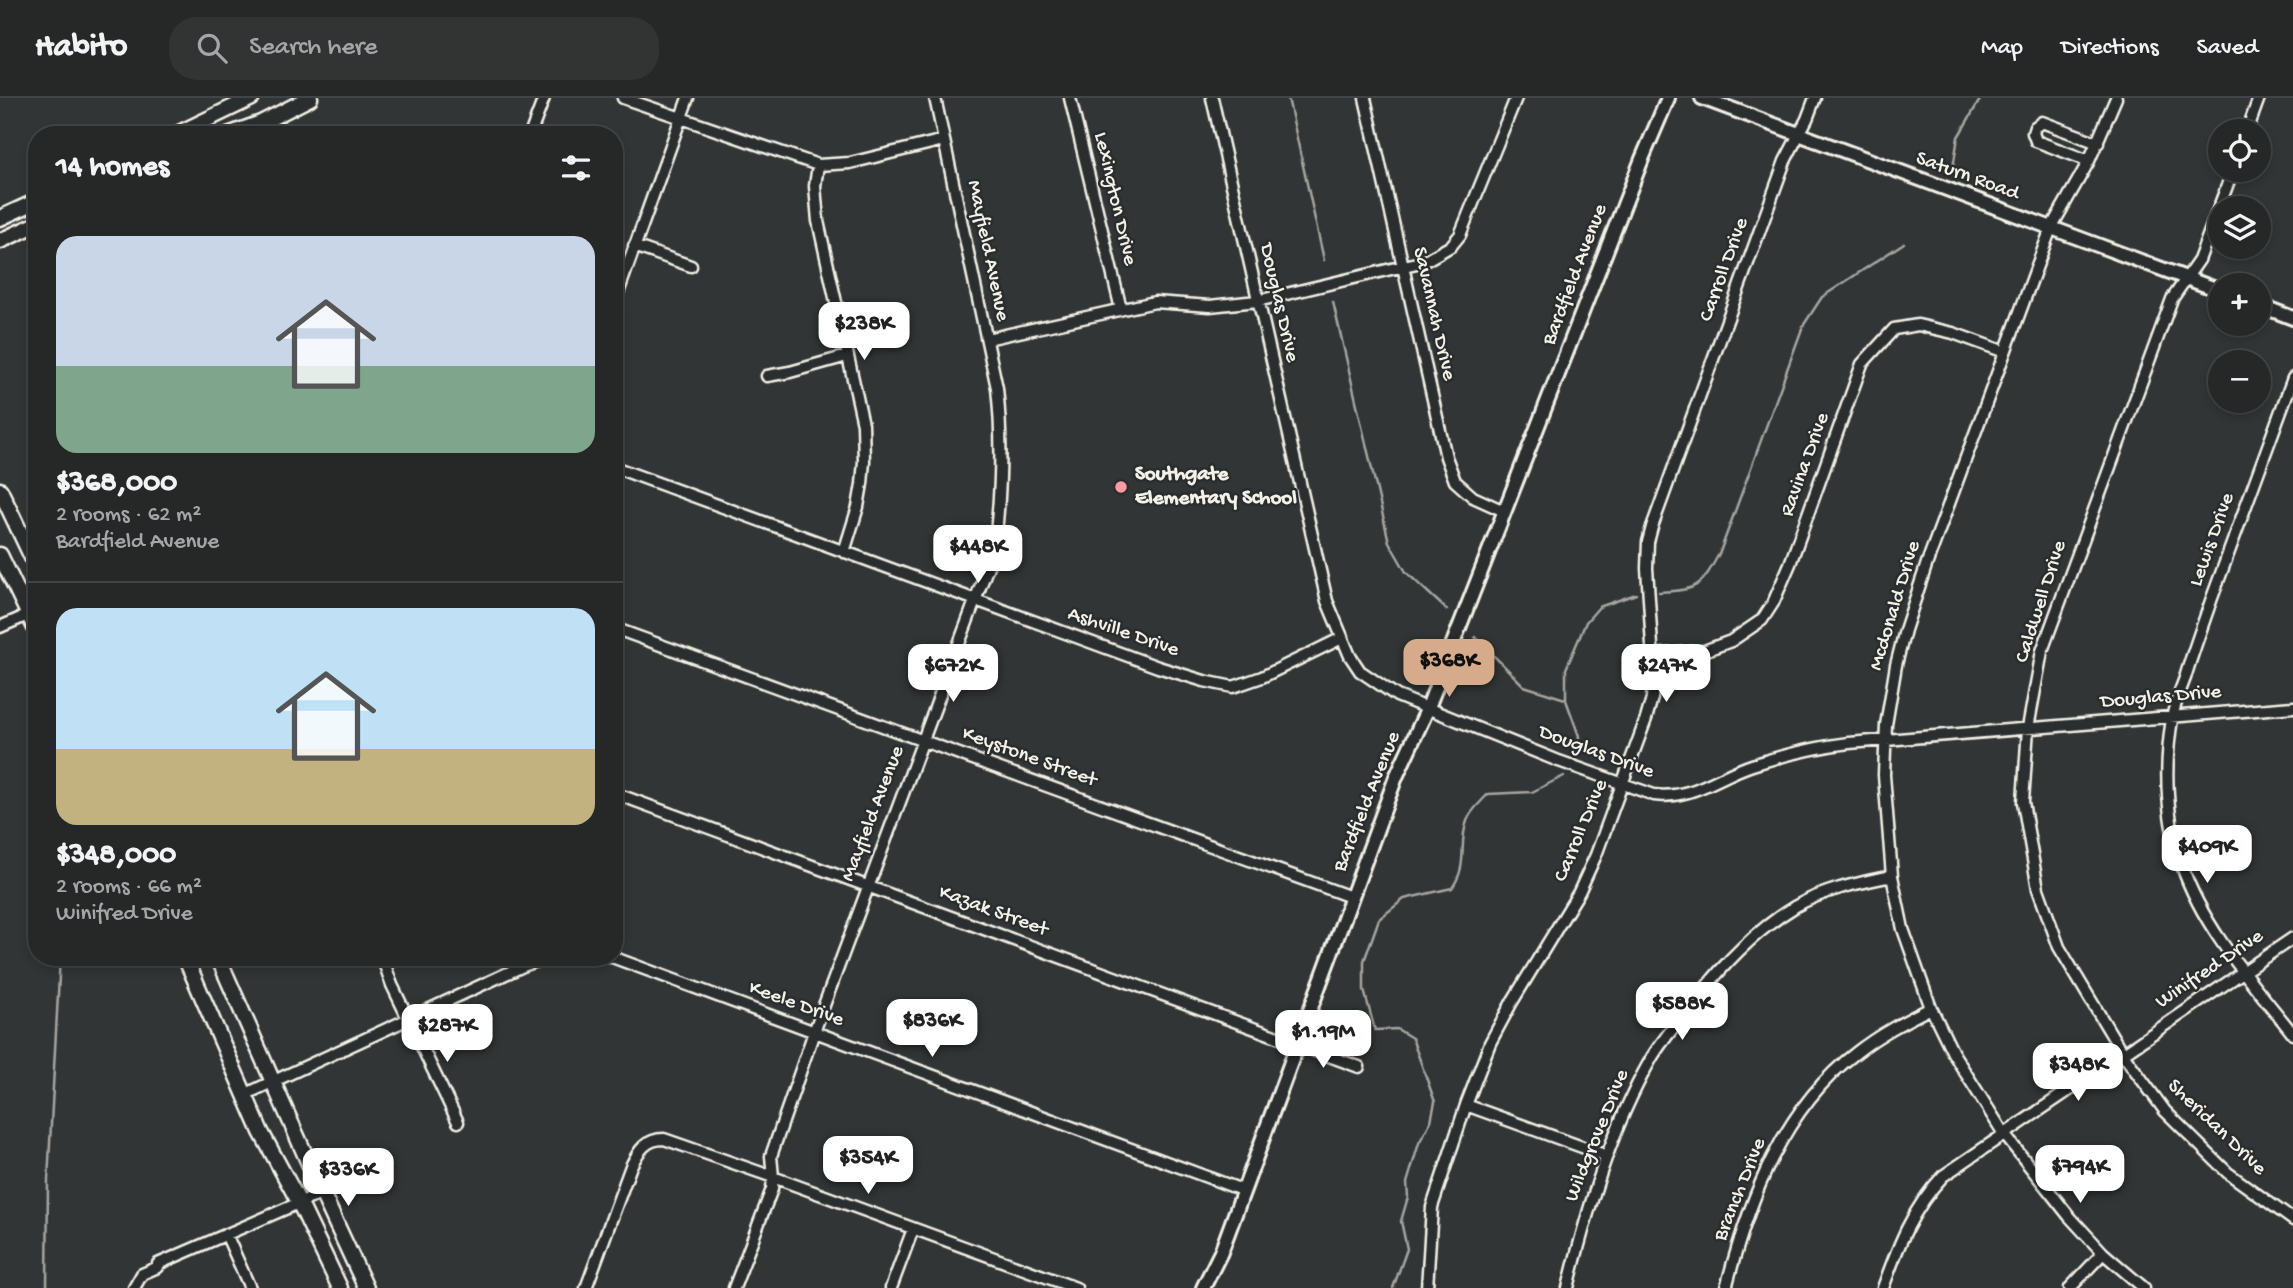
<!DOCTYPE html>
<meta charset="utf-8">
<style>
:root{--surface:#262828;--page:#323434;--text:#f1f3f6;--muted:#a4a6a8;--line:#424445;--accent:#d6ab8b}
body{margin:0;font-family:"Gochi Hand",sans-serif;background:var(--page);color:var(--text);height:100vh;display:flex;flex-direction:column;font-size:26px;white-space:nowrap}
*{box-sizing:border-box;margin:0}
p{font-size:23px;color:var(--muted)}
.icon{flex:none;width:38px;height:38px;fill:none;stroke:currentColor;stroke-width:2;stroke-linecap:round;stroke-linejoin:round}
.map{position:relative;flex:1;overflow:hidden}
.details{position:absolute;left:28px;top:28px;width:595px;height:840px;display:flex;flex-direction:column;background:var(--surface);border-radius:28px;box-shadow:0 4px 10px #0003,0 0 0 2px var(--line)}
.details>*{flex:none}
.tools{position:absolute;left:2208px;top:21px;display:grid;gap:14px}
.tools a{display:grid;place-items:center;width:63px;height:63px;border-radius:50%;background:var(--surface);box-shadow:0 4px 10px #0003,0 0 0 2px var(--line);font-size:35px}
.price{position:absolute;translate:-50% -60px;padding:0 16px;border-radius:14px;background:#fff;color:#222;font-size:23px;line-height:46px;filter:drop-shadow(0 2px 4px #0008)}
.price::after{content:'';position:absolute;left:50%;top:42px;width:21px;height:16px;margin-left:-10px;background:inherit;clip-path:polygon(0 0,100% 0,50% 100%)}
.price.active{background:var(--accent);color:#111}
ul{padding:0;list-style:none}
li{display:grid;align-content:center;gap:14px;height:371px;padding:0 28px}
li+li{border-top:2px solid var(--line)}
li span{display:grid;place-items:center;height:217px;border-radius:21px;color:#555}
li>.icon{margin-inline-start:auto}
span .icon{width:126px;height:126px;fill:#fffc;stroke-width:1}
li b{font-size:30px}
h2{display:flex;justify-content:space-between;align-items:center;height:84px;padding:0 28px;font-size:30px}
header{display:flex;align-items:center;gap:42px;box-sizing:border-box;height:98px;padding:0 35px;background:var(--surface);border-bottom:2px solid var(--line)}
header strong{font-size:33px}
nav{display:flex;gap:38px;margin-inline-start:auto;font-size:24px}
.search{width:490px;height:63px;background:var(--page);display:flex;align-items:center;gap:18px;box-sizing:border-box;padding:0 24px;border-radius:28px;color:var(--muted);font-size:26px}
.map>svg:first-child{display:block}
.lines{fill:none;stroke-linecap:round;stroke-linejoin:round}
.stream{stroke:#a6a5a0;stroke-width:2.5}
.minor-casing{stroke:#f4f1e8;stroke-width:15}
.tertiary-casing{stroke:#f4f1e8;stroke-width:18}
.secondary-casing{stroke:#f4f1e8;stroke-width:19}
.minor{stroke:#2a2d2e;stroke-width:10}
.tertiary{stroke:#2a2d2e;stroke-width:12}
.secondary{stroke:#2a2d2e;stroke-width:14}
.poi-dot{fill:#ff9aa2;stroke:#2a2d2e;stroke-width:2.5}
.labels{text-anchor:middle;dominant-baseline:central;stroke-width:5;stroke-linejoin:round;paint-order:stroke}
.street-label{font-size:21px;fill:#f4f1e8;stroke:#2a2d2e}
.poi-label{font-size:21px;font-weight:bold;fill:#f4f1e8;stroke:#2a2d2e;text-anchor:start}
</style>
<header>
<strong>Habito</strong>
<div class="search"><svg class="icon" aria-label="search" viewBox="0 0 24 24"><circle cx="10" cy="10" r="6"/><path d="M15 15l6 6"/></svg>Search here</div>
<nav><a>Map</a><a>Directions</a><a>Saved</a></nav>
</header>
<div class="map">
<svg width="2293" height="1190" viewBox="0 0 2293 1190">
<rect width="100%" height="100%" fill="#323535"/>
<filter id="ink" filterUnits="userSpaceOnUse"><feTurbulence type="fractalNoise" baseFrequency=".0143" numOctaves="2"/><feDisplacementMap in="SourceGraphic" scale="14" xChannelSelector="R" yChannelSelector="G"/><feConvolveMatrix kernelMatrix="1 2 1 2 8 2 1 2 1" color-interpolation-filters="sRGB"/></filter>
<g filter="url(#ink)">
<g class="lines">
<!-- stream -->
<path class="stream" d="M 1288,0 L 1324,162
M 1953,70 L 1958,39 L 1981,0
M 1333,204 L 1389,444 L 1406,474 L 1447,512
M 1659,494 C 1699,492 1701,489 1720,454 L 1803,228 L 1822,199 L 1904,145
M 1475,539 L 1524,588 L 1565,601
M 1577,654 L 1579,638 L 1566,602 L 1566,571 L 1586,524 L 1599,509 L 1636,496
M 47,1190 L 48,1082 L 60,859
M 1393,1190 L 1407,1151 L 1401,1123 L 1408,1099 L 1407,1085 L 1419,1045 L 1431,1023 L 1435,1004 L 1412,940 L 1397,931 L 1375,932 L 1364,892 L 1364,863 L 1379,821 L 1404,801 L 1452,790 C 1469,766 1458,747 1467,723 C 1470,713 1481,704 1488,696 L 1532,694 L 1564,678"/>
<!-- minor casing -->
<g class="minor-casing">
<path id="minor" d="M 623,0 L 818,67 L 850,65 L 944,42
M 1070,0 L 1121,211
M 1212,0 L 1327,503 L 1350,558 L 1360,573 L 1397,598 L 1556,662 L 1654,697 C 1692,702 1718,678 1752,667 C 1784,657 1816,649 1849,645 L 2293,609
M 1365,0 L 1446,359 L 1455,383 L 1473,399 L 1504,413
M 2116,0 L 2089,63 L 2051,130 L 1927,465 L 1905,532 L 1896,567 L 1886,627 L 1884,677 L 1892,778 L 1903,831 L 1931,910 L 1953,955 L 2004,1036 L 2069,1118 L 2103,1155 L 2144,1190
M 2247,33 L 2259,0
M 530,37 L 544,0
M 2089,63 L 2036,43 L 2033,35 L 2035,29 L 2042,24 L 2098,45
M 818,67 L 815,88 L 818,123 L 863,326 L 864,363 L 862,386 L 858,409 L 844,454
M 2233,72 L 2199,162 L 2172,201 L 2042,553 L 2028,630 L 2023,704 L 2038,791 L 2059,849 L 2123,956 L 2165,1013 L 2228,1075 L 2293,1122
M 634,148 L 691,168
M 614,231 L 618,195 L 688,0
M 987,241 L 1155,204 L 1210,208 L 1257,203 L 1425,163 L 1451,148 L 1460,137 L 1516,0
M 767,278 L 790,274 L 847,258
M 2293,280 C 2266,353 2239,427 2212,500 C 2203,526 2193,553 2185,580 C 2180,593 2174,607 2172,621 C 2164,670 2166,721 2182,768 C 2204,832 2252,884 2293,936
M 614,369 L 1158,569 L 1204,583 L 1233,589 L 1262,579 L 1342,540
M 0,529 L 37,513
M 614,530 L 1351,799
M 1653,557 L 1704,553 L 1731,543 L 1762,522 L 1773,505 L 1790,466 L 1862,266 L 1894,231 L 1918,227 L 1953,235 L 2005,254
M 614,695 L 1359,969
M 382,859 L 392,887 L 458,1024
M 612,859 L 1242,1092
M 244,997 L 523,868 L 546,860 L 564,859
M 1466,1007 L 1607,1058
M 226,1136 L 250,1190
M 134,1190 L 142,1176 L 158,1169 L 158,1166 L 322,1095
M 586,1190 L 631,1068 C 639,1052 646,1041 664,1041 L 773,1079 L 1076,1190
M 734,1190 L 772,1091 L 773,1079 L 771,1058 L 814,934 L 994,452 C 1001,397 1003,345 997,290 L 935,0
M 891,1190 L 913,1131
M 1427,1190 L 1432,1109 L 1466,1007 L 1490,945 L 1512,904 L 1579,794 L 1596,757 L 1646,621 L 1652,600 L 1654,579 L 1647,470 L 1648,444 L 1652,429 L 1785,63 L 1807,21 L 1815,0
M 1568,1190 C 1587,1112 1611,1031 1651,961 C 1663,940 1681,921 1696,902 C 1724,865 1756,832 1796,808 C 1826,791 1859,785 1892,778
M 1726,1190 C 1749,1102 1782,1011 1857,954 C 1880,936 1905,923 1931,910
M 1883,1190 C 1898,1148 1912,1111 1943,1078 L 2293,840
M 2070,1190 L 2103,1155"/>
</g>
<!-- tertiary casing -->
<g class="tertiary-casing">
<path id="tertiary" d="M 1702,0 L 2221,193
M 2259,207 L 2293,220
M 1203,1190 L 1221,1154 L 1396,679 L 1427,612 L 1642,61 L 1668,0"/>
</g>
<!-- secondary casing -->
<g class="secondary-casing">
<path id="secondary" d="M 175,37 L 252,0
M 228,37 L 261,25 L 310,0
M 0,120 L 37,103
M 0,143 L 37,126
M 0,392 L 37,470
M 0,457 L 37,534
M 185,859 L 261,1034 L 300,1106 L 340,1190
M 218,859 L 322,1095 L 366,1190"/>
</g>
<!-- minor -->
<use href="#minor" class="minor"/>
<!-- tertiary -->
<use href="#tertiary" class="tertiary"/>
<!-- secondary -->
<use href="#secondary" class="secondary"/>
</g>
</g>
<!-- markers -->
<circle class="poi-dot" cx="1121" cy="389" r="7"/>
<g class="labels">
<!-- street labels -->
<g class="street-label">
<text transform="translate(1967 79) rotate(20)">Saturn Road</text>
<text transform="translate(1114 101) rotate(77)">Lexington Drive</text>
<text transform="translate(987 153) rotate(78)">Mayfield Avenue</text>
<text transform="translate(1725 172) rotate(-70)">Carroll Drive</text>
<text transform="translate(1576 177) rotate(-69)">Bardfield Avenue</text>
<text transform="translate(1278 205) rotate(77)">Douglas Drive</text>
<text transform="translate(1433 216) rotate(77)">Savannah Drive</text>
<text transform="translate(1806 367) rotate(-70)">Ravina Drive</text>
<text transform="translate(2213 442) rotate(-70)">Lewis Drive</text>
<text transform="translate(2042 504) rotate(-72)">Caldwell Drive</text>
<text transform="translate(1896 508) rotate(-73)">Mcdonald Drive</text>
<text transform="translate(1123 535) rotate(19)">Ashville Drive</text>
<text transform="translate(2161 600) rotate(-5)">Douglas Drive</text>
<text transform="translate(1596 655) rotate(20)">Douglas Drive</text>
<text transform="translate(1029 660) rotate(20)">Keystone Street</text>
<text transform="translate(1368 704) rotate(-68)">Bardfield Avenue</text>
<text transform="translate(874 716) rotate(-69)">Mayfield Avenue</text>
<text transform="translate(1582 733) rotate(-67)">Carroll Drive</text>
<text transform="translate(993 814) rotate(20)">Kazak Street</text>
<text transform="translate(2210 872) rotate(-34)">Winifred Drive</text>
<text transform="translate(796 907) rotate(20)">Keele Drive</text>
<text transform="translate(2216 1030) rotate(44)">Sheridan Drive</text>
<text transform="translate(1598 1038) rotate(-68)">Wildgrove Drive</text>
<text transform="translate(1741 1092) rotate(-68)">Branch Drive</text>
</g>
<!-- poi labels -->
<g class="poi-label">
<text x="1135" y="377">Southgate<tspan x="1135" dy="24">Elementary School</tspan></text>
</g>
</g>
</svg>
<div class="tools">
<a><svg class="icon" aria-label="locate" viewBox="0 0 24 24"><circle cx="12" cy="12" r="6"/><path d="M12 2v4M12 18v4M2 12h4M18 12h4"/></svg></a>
<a><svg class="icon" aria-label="layers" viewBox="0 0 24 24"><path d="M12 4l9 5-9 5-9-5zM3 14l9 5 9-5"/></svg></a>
<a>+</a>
<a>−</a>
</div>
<b class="price" style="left:864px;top:264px">$238K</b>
<b class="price" style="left:978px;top:487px">$448K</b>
<b class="price active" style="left:1449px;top:601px">$368K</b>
<b class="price" style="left:953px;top:606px">$672K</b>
<b class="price" style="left:1666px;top:606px">$247K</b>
<b class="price" style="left:2207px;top:787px">$409K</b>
<b class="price" style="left:1682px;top:944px">$588K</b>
<b class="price" style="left:932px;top:961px">$836K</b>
<b class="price" style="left:447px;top:966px">$287K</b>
<b class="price" style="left:1323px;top:972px">$1.19M</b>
<b class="price" style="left:2078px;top:1005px">$348K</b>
<b class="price" style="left:868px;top:1098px">$354K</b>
<b class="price" style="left:2080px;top:1107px">$794K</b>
<b class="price" style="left:348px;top:1110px">$336K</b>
<section class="details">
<h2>14 homes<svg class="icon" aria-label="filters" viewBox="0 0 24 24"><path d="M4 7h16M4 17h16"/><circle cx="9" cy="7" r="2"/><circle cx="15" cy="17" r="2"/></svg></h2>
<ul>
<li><span style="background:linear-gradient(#c9d6e8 60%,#7fa58c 0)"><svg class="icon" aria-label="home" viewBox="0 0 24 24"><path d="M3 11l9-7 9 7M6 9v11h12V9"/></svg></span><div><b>$368,000</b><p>2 rooms · 62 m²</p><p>Bardfield Avenue</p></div></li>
<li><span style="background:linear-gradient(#bfe0f5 65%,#c2b280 0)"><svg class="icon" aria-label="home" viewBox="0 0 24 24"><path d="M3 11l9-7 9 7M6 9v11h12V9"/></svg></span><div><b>$348,000</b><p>2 rooms · 66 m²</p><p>Winifred Drive</p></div></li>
</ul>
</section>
</div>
